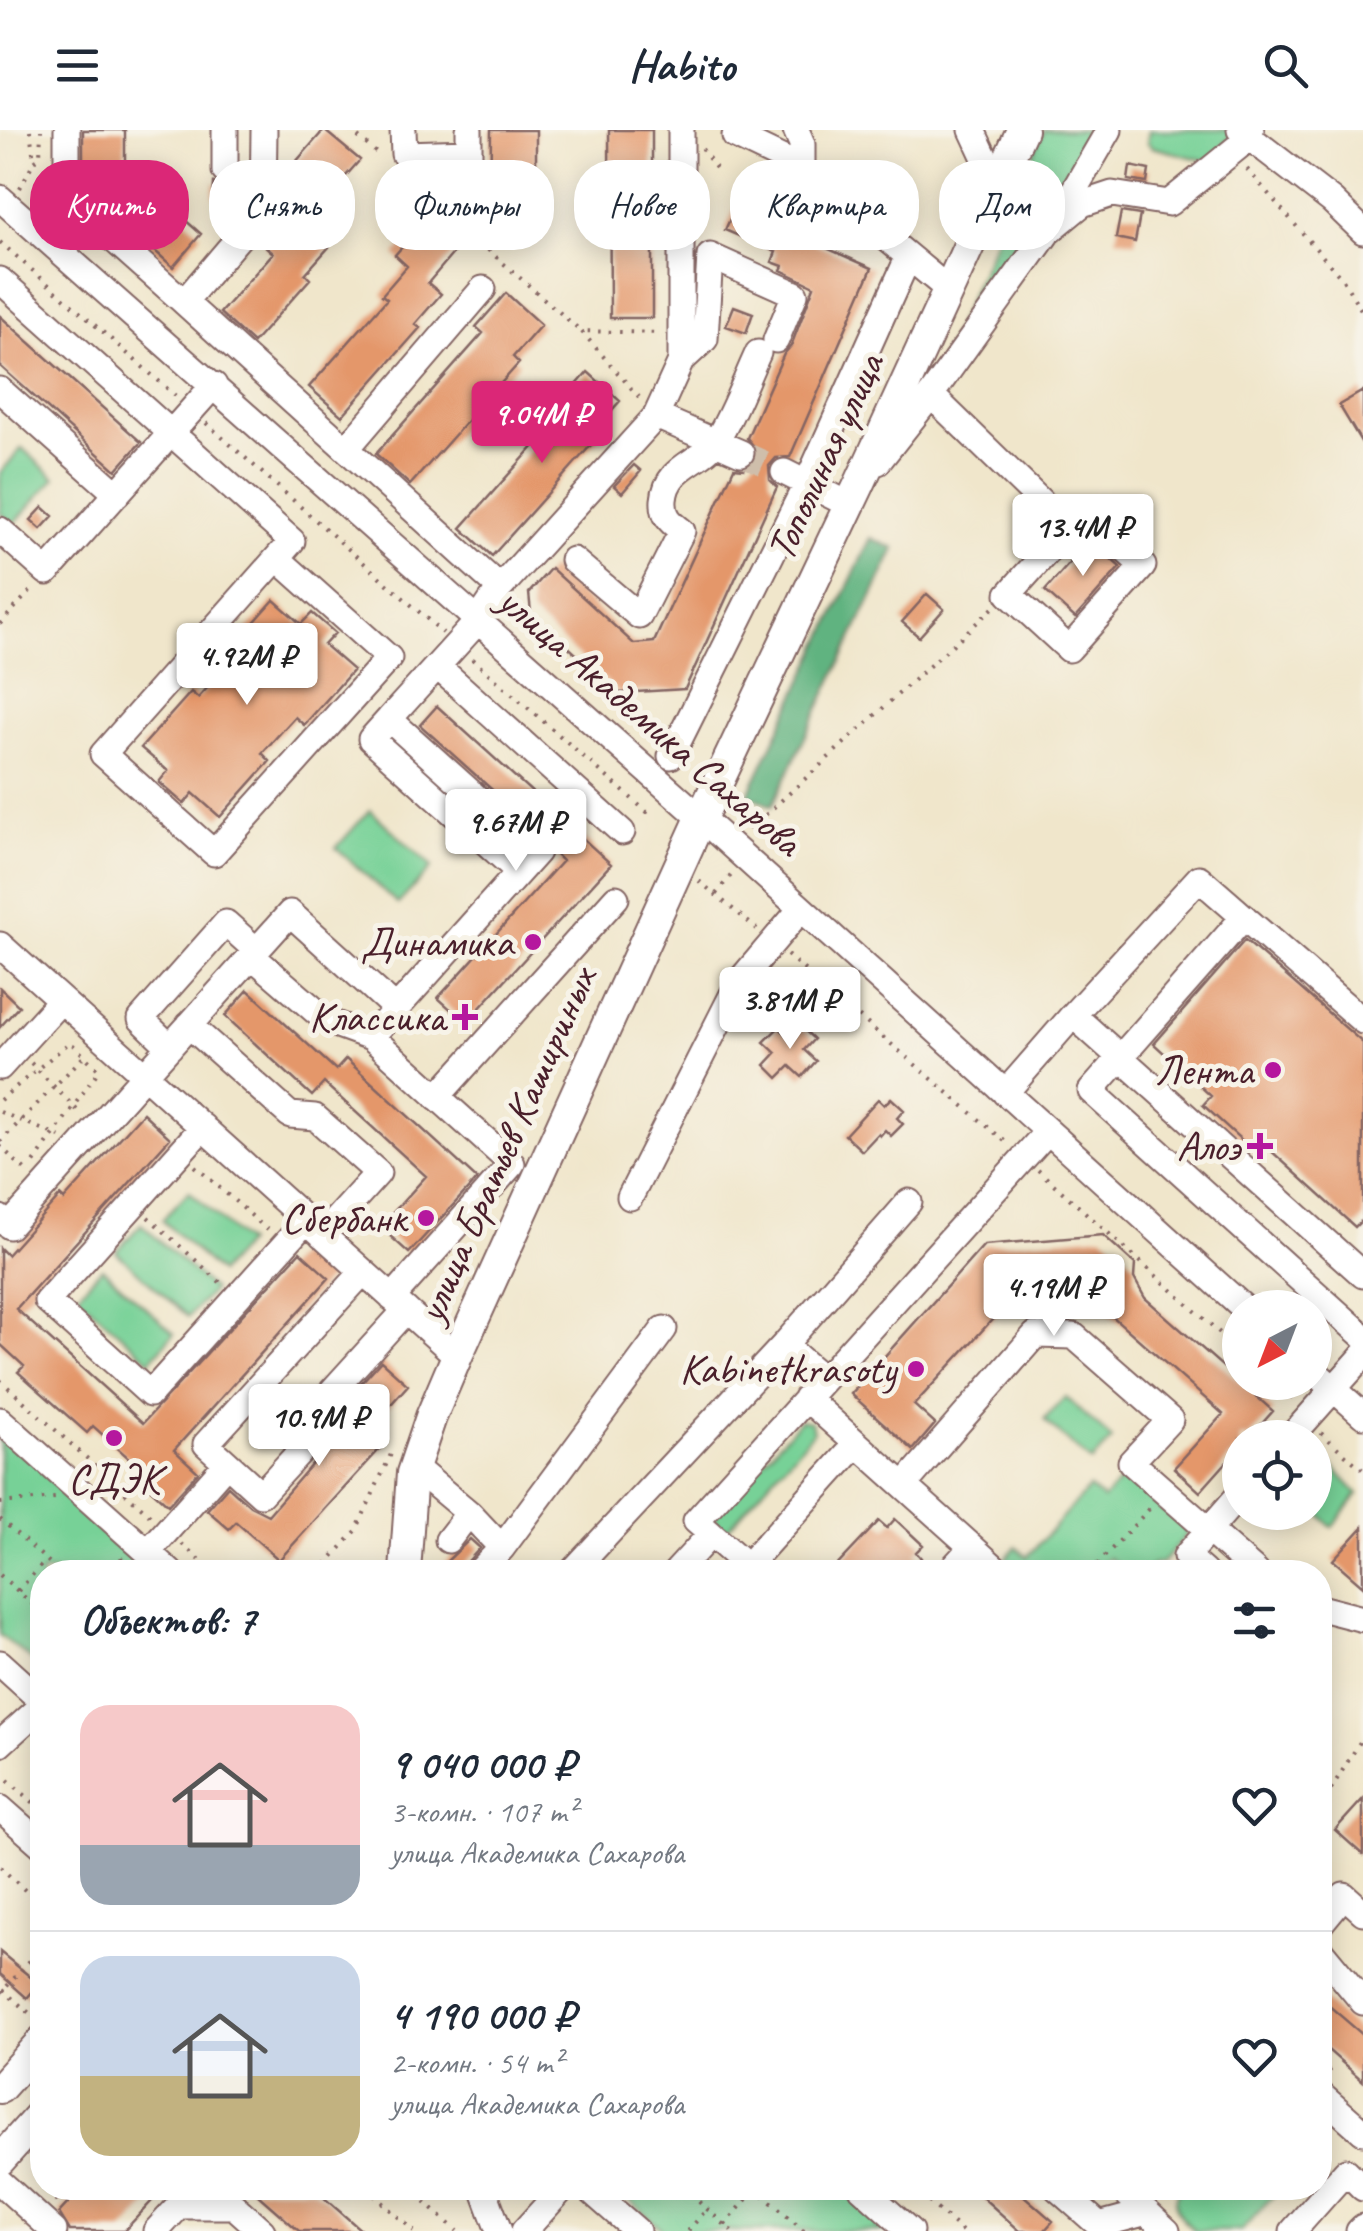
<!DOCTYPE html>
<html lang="ru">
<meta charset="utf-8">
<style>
:root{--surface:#fff;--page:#f2f2f3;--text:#1f2937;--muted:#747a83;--line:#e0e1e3;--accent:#db2777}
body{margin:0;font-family:Caveat,sans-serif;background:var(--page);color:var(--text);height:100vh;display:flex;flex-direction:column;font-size:38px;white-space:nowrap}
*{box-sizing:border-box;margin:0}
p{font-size:32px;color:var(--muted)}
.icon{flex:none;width:55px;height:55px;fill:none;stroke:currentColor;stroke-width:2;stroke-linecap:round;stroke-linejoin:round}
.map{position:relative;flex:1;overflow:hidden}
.drawer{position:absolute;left:30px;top:1430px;width:1302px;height:640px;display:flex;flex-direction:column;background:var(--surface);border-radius:40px;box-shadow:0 5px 25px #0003}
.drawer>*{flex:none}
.guide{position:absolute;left:30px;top:30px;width:1305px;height:90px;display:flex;gap:20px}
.needle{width:65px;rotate:222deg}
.controls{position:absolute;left:1222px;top:1160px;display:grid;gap:20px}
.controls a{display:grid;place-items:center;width:110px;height:110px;border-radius:50%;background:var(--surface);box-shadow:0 5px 25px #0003;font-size:50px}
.price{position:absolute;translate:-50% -85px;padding:0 22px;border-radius:10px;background:#fff;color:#222;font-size:32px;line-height:65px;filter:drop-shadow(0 2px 5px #0008)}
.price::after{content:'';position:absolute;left:50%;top:60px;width:30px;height:22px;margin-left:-15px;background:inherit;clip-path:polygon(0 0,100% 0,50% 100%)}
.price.selected{background:var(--accent);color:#fff}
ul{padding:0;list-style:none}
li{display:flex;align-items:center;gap:30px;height:250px;padding:0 50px}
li+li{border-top:2px solid var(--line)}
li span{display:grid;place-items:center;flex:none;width:280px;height:200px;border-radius:30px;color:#555}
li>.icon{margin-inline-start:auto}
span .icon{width:120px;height:120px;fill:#fffc;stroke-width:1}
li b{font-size:42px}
h2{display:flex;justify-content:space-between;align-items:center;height:120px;padding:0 50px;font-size:42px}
.tag{padding:0 35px;border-radius:40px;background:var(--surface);box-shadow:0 5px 25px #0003;font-size:35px;line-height:90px}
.tag.selected{background:var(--accent);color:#fff}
header{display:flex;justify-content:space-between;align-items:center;height:130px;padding:0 50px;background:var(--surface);font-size:45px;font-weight:600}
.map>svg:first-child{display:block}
.green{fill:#77d197;stroke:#607861;stroke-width:2.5}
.forest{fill:#61b380;stroke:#566956;stroke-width:2.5}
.building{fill:#e4976b}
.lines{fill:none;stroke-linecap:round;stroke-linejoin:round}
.minor-tunnel{stroke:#cfbeab;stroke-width:25;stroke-dasharray:25 12;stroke-linecap:butt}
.minor-casing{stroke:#846563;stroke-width:29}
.major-casing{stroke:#846563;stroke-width:34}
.path{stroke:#846563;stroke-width:4;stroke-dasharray:2.5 8;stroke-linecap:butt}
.minor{stroke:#fff;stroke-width:25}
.major{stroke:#fff;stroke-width:30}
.poi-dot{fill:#b5179e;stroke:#f7f3e8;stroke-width:4}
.labels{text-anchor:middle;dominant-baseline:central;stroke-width:10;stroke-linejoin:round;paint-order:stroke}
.street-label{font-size:42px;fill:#4a1f2b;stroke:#f7f3e8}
.poi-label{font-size:42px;fill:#4a1f2b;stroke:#f7f3e8;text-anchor:end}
</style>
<header><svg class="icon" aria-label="menu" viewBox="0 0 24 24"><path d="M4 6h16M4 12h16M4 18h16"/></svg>Habito<svg class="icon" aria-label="search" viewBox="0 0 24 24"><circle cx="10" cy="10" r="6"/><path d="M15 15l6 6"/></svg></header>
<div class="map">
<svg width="1363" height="2101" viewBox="0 0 1363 2101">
<rect width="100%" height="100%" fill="#f7f3e8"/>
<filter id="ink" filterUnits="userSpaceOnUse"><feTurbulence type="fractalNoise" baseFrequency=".01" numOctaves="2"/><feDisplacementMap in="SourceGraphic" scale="20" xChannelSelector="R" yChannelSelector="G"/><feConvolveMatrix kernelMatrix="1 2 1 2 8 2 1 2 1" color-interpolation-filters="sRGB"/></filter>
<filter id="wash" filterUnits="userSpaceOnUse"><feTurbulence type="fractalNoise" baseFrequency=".0048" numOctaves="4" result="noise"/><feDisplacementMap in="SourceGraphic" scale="40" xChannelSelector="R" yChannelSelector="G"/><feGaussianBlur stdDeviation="2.25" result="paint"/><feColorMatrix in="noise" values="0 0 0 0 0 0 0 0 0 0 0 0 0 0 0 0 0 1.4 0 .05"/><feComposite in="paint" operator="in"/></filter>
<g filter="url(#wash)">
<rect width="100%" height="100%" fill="#f0e6cb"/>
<!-- green -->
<path class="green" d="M 1044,0 L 1091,0 L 1062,79 L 933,250 Z
M 1149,0 L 1231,0 L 1232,5 L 1211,32 L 1152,17 L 1147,12 Z
M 22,318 L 55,348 L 13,395 L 0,383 L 0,343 Z
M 370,680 L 432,737 L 398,774 L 336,718 Z
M 189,1061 L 246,1113 L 219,1143 L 162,1090 Z
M 141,1094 L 213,1160 L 188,1187 L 116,1122 Z
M 102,1138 L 174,1203 L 150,1231 L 77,1165 Z
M 1065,1267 L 1112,1309 L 1091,1332 L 1044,1290 Z
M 800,1290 L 811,1292 L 813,1302 L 729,1397 L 720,1399 L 716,1395 L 715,1385 Z
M 0,1300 L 159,1442 L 42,1442 L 42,1538 L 0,1505 Z
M 1315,1318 L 1358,1364 L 1332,1397 L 1315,1379 Z
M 1128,1343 L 1184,1394 L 1188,1403 L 1162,1433 L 1153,1435 L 1145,1442 L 1125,1442 L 1109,1428 L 1095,1442 L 993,1442 L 1016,1417 L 1027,1427 L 1089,1358 L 1103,1369 Z
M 616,2058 L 841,2058 L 889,2101 L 664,2101 Z
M 1181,2058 L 1280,2058 L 1241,2101 L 1195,2101 C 1181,2089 1167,2075 1181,2058 Z"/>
<!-- forest -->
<path class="forest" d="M 871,408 L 895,419 L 772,676 L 748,665 Z"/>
<g id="blocks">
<!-- building -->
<path class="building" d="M 83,0 L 125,0 L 125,37 L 201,104 L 173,137 L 83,57 Z
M 324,0 L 360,30 L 330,64 L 344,77 L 318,107 L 329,117 L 305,144 L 310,149 L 253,213 L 220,183 L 273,123 L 265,116 L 293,84 L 281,73 L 307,44 L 295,33 Z
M 491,0 L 536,0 L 536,94 L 490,94 Z
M 609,0 L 652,0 L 652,188 L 610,188 Z
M 1130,36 L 1149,40 L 1147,53 L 1128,50 Z
M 773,44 L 777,57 L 786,61 L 775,85 L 803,97 L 799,106 L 872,138 L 790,327 L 776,328 L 769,336 L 770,350 L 777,357 L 685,559 L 619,563 L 531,483 L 529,463 L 551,438 L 634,514 L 654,512 L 734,338 L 744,339 L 755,330 L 757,320 L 747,308 L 784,224 L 791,216 L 814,156 L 781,140 L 783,136 L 772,132 L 776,122 L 725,100 L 750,45 L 758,48 Z
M 214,53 L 224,57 L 234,54 L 234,68 L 213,67 Z
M 1121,82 L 1140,85 L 1135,112 L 1116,108 Z
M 424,92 L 456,120 L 428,153 L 441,164 L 415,194 L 420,198 L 342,286 L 309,257 L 387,169 L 382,165 L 407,136 L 395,125 Z
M 506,163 L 541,195 L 513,227 L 519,233 L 410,355 L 376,324 L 483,203 L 476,197 Z
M 734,176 L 753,183 L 746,203 L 726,196 Z
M 0,186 L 141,312 L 116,340 L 0,236 Z
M 588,242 L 620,271 L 594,300 L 600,305 L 492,426 L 461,398 L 568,278 L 561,273 Z
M 1363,261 L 1363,315 L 1339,275 Z
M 634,335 L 641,341 L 622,363 L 614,356 Z
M 43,377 L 53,386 L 41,399 L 31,390 Z
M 1090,410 L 1120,437 L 1075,488 L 1045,461 Z
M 927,464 L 944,479 L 919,507 L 902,492 Z
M 274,470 L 301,494 L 312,483 L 335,503 L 324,515 L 353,540 L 304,595 L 295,587 L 262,623 L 270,631 L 220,687 L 193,663 L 184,674 L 159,652 L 168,641 L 141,618 L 191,562 L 198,568 L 231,532 L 224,526 Z
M 437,576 L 611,734 L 466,893 L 438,868 L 562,731 L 553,722 L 548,710 L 420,595 Z
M 1245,810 L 1363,913 L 1363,1089 L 1355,1097 L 1268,1018 L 1260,1027 L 1203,975 L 1211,966 L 1154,914 Z
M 798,845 L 824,868 L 812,880 L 787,858 Z
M 0,858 L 19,876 L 0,897 Z
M 248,860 L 336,940 L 346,929 L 477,1049 L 409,1123 L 380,1097 L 426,1046 L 324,953 L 312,966 L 225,886 Z
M 779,897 L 790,908 L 801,897 L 814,909 L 804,920 L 816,931 L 802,947 L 790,936 L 778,948 L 765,935 L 776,923 L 764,912 Z
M 891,968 L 904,980 L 897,988 L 903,994 L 891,1006 L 885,1000 L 880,1006 L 878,1004 L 862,1021 L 845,1005 L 878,969 L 884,975 Z
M 143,983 L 170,1008 L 16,1179 L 143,1293 L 300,1122 L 329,1148 L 174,1320 L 198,1342 L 168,1375 L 134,1344 L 140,1338 L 93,1296 L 87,1303 L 18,1242 L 24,1236 L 0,1214 L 0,1118 L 7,1125 L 60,1066 L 64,1070 Z
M 1103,1105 L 1135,1134 L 1134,1148 L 1145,1168 L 1273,1281 L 1249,1308 L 1240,1308 L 1240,1317 L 1200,1362 L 1174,1338 L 1223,1284 L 1084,1161 L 1012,1168 L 914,1275 L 935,1294 L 913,1320 L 851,1264 L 984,1115 Z
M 381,1231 L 408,1255 L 369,1299 L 385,1313 L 279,1430 L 236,1392 L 229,1399 L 207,1380 L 228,1356 L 250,1376 L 268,1385 L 331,1312 L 334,1301 L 343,1291 L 334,1283 Z
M 895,1389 L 923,1415 L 916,1422 L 921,1428 L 908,1442 L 831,1442 L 879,1391 L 887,1398 Z
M 1363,1397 L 1363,1456 L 1333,1430 Z
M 470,1409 L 480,1418 L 458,1442 L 452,1442 L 443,1435 Z
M 1363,1669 L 1363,1725 L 1335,1700 Z
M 0,1822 L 39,1854 L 27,1868 L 0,1844 Z
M 1320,1868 L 1363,1905 L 1363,1951 L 1320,1913 Z
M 82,2058 L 164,2058 L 124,2101 L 70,2101 L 59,2083 Z
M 250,2058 L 313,2058 L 362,2101 L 299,2101 Z
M 972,2058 L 1015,2058 L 1053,2091 L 1044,2101 L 1020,2101 Z"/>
</g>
</g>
<g filter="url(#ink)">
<use href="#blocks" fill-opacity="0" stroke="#846563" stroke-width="2.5"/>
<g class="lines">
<!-- minor-tunnel -->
<path class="minor-tunnel" d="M 741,323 L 784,342"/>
<!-- minor casing -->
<g class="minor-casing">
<path id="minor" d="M 67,0 L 67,68 L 184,172 L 263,79 L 264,0
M 225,0 L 225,41
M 403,0 L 404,24 L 469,22
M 796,0 L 802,14 L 802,38 L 949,160
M 972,0 L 997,54
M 1240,0 L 1332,71 L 1363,101
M 735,6 L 802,38
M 0,68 L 701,688 L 1244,1178
M 469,83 L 469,0
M 1059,86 L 1109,0
M 0,150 L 292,411 L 103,624 L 214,723 L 389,528 L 277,428
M 184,172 L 500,458 L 656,286 L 681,231 L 681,0
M 681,231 L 705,209 L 710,126 L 795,164 L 776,210
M 0,260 L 117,364
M 931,265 L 1068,398 L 1009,464 L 1069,519 L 1143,436 L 1083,382 L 1068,398
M 656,286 L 741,323
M 347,318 L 483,159
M 878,332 L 931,265 L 1048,102 L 1082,74 L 1112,64 L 1169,73 L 1249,8 L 1251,0
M 784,342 L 850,375
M 0,400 L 47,442 L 214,255
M 573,430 L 639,486 L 682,401 C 670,392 663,386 664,370 C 667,334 703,333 718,308 C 734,282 745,251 758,223
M 437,536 L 622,702
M 389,589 L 371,609 L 519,742
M 671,626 L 807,353 L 908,128
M 1244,787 L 1091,961 L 1363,1206
M 0,815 L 457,1226
M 252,826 L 327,891 L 371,907 L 512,1034 L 392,1168
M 1073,885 L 1199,748 L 1363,891
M 189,895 L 290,985 L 315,987 L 378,1043 L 322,1105
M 371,907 L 537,722 L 389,589 L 477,492 L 500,458
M 170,917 L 141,889 L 226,793 L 256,820
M 0,937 L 61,870
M 1005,963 L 1073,885 L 1363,1145
M 437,967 L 616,768
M 203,997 L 47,1171 L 150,1264 L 306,1091
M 630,1067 L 739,852 L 801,779
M 0,1088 L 9,1096 L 290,783 L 396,879
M 363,1142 L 206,1314 L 261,1364 L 318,1302 L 305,1291 L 406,1180
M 784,1215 L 823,1249
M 1315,1242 L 1363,1285
M 806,1268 L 972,1417 L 949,1442
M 0,1290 L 170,1442
M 1290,1308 L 1363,1226
M 414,1337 L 469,1383 L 502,1418
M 904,1355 L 1035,1205 L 1074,1206 L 1170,1290 L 1131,1332 L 1256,1442
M 711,1404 L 754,1442
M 448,1410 L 469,1383
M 972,1417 L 994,1437 L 989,1442
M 148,1422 L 227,1333
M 747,1436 L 857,1314
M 479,1442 L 502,1418 L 664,1199
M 572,1442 L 784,1215 L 909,1072
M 676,1442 L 711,1404 L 696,1391 L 1048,1001
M 1204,1442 L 1186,1426 L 1240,1364
M 1320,1478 L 1363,1489
M 0,1533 L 42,1571
M 0,1614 L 42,1576
M 0,1678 L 42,1715
M 1320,1794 L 1344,1765 L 1363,1782
M 1320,1820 L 1363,1872
M 1320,1964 L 1363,2002
M 0,2052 L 54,2101
M 483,2058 L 499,2101
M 588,2058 L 637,2101
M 862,2058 L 910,2101
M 1057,2058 L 1099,2095 L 1147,2082
M 1121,2058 L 1167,2101
M 156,2101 L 179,2076 L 234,2076 L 262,2101
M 524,2101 L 563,2058
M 1293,2101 L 1346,2041 L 1363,2058
M 1359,2101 L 1363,2097"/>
</g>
<!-- major casing -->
<g class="major-casing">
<path id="major" d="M 405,1442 L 412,1343 L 431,1287 L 457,1226 L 701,688 L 859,355 L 1022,0
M 0,1958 L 42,1911
M 0,2030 L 42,1983"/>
</g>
<!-- path -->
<path class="path" d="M 30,0 L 34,30
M 350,0 L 381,27
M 702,19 L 718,41
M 1247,39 L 1343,150 L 1363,183
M 404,47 L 449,86
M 20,58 L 34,31 L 40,27 L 41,0
M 472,106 L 581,201
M 0,112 L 177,267
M 639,267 L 581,201 L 658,203
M 206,293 L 443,503
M 0,494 L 34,457
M 472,529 L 647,682 L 653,676
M 738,670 L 745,675 L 750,699
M 750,699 L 994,477
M 699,751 L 757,799
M 716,764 L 732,744
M 787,825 L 1008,1014
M 31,933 L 80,983
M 0,970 L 70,912 L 99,940 L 33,1034
M 0,982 L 63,1008
M 0,1012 L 85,925
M 0,1016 L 29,1044
M 195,1036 L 270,1102
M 1038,1040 L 1240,1221
M 148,1087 L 222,1154
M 0,1250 L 152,1387
M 1275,1252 L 1294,1269
M 1321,1303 L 1363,1340
M 0,1373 L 55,1368
M 0,1389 L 60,1442
M 182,1414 L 213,1442
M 121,1427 L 125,1442
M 319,1442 L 356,1401 L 391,1324
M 1028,1442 L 1027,1428 L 1043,1442
M 1090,1442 L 1152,1376
M 0,1445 L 42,1483
M 18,1461 L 45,1431
M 0,1643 L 42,1680
M 1320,1677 L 1363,1607
M 0,1737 L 42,1776
M 3,1860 L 34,1887 L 42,1878
M 0,1864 L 42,1817
M 1320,1934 L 1335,1947
M 366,2058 L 414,2101
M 409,2058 L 457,2101
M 683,2058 L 732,2101
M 755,2058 L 804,2101
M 913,2058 L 962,2101
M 693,2066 L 700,2058
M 55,2072 L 67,2058
M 725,2095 L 756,2058
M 688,2101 L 707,2079"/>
<!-- minor -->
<use href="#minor" class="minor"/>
<!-- major -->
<use href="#major" class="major"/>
</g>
</g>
<!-- markers -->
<g class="poi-dot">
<circle cx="533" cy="812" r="10"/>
<path d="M460 872h10v10h10v10h-10v10h-10v-10h-10v-10h10z"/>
<circle cx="1273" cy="940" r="10"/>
<path d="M1255 1001h10v10h10v10h-10v10h-10v-10h-10v-10h10z"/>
<circle cx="426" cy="1088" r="10"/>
<circle cx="916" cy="1239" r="10"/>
<circle cx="114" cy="1308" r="10"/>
</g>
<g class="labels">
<!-- street labels -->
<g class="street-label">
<text transform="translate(825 327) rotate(-65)">Тополиная улица</text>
<text transform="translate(650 591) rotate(41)">улица Академика Сахарова</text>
<text transform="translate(506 1015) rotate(-66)">улица Братьев Кашириных</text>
</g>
<!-- poi labels -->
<g class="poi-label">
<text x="513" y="812">Динамика</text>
<text x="445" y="887">Классика</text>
<text x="1253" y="940">Лента</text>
<text x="1240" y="1016">Алоэ</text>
<text x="406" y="1088">Сбербанк</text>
<text x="896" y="1239">Kabinetkrasoty</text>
<text x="114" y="1349" text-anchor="middle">СДЭК</text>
</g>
</g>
</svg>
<div class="controls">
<a><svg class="needle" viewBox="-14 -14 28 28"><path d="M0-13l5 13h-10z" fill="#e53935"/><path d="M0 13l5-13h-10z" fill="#747a83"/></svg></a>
<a><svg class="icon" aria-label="locate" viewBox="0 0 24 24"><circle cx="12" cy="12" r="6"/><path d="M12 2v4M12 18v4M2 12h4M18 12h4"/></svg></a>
</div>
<b class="price selected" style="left:542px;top:336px">9.04M ₽</b>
<b class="price" style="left:1083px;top:449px">13.4M ₽</b>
<b class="price" style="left:247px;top:578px">4.92M ₽</b>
<b class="price" style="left:516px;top:744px">9.67M ₽</b>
<b class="price" style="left:790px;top:922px">3.81M ₽</b>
<b class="price" style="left:1054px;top:1209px">4.19M ₽</b>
<b class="price" style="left:319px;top:1339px">10.9M ₽</b>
<div class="guide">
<a class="tag selected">Купить</a>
<a class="tag">Снять</a>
<a class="tag">Фильтры</a>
<a class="tag">Новое</a>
<a class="tag">Квартира</a>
<a class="tag">Дом</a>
</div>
<section class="drawer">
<h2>Объектов: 7<svg class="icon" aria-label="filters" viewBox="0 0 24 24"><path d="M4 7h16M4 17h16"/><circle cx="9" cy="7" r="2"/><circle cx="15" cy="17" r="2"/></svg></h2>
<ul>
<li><span style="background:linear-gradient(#f6c9c9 70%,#9aa5b1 0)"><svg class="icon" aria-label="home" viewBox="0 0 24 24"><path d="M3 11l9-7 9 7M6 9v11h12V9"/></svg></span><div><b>9 040 000 ₽</b><p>3-комн. · 107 m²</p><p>улица Академика Сахарова</p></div><svg class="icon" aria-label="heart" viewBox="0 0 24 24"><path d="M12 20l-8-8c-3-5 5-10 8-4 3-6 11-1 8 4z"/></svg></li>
<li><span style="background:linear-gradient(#c9d6e8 60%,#c2b280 0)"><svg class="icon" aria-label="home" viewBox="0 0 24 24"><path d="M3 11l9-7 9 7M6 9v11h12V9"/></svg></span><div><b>4 190 000 ₽</b><p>2-комн. · 54 m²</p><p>улица Академика Сахарова</p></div><svg class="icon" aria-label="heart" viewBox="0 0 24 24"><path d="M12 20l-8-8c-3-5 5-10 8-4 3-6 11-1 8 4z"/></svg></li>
</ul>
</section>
</div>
